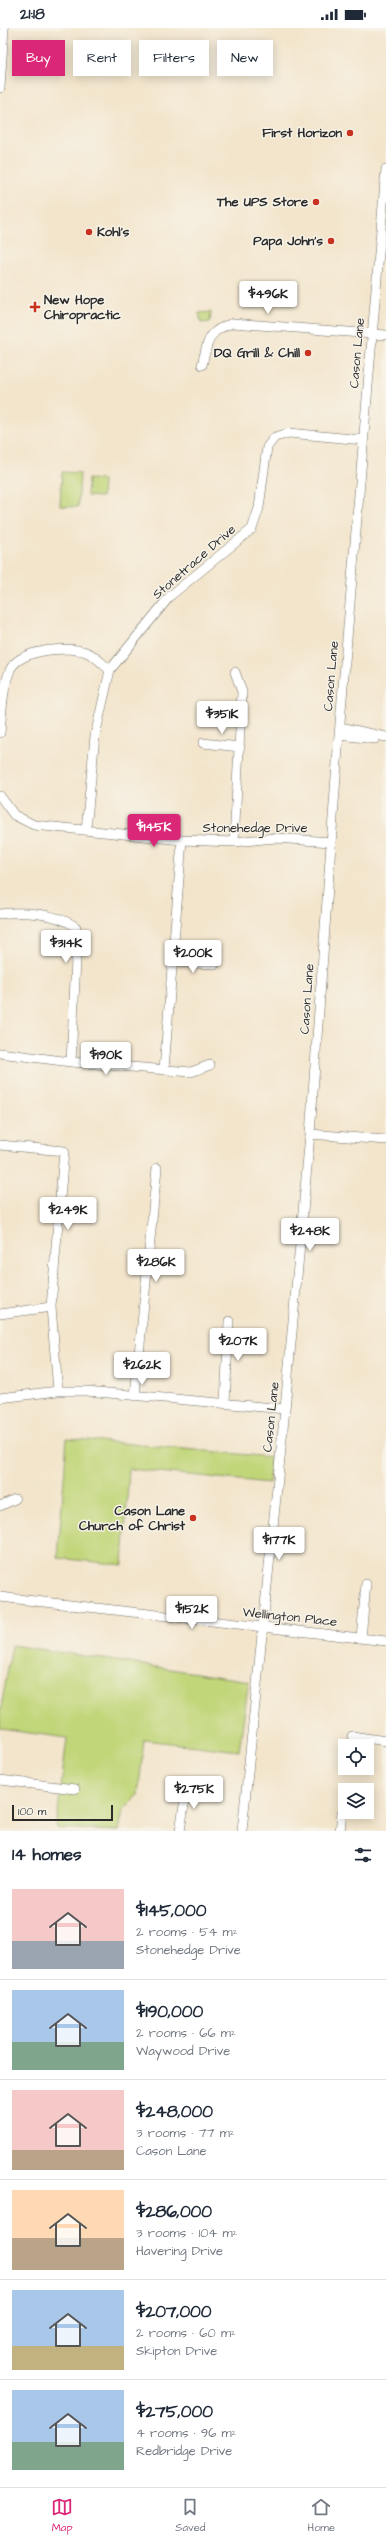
<!DOCTYPE html>
<meta charset="utf-8">
<style>
:root{--surface:#fff;--page:#f2f2f3;--text:#1f2937;--muted:#747a83;--line:#e0e1e3;--accent:#db2777}
body{margin:0;font-family:"Architects Daughter",sans-serif;background:var(--page);color:var(--text);height:100vh;display:flex;flex-direction:column;font-size:15px;white-space:nowrap}
*{box-sizing:border-box;margin:0}
p{font-size:13px;color:var(--muted)}
.icon{flex:none;width:22px;height:22px;fill:none;stroke:currentColor;stroke-width:2;stroke-linecap:round;stroke-linejoin:round}
.map{position:relative;height:1803px;overflow:hidden}
.panel{display:flex;flex-direction:column;background:var(--surface);flex:1}
.panel>*{flex:none}
.top-card{position:absolute;left:12px;top:12px;width:362px;height:36px;display:flex;gap:8px}
.fabs{position:absolute;left:338px;top:1711px;display:grid;gap:8px}
.fabs a{display:grid;place-items:center;width:36px;height:36px;border-radius:0px;background:var(--surface);box-shadow:0 2px 10px #0003;font-size:20px}
.scale{position:absolute;left:12px;bottom:10px;width:101px;box-sizing:border-box;padding-left:4px;border:2px solid #2b2b2b;border-top:0;font-size:11px;line-height:14px;white-space:nowrap;color:#2b2b2b;-webkit-text-stroke:3px #f7f3e8;paint-order:stroke}
.price{position:absolute;translate:-50% -34px;padding:0 9px;border-radius:4px;background:#fff;color:#222;font-size:13px;line-height:26px;filter:drop-shadow(0 1px 2px #0008)}
.price::after{content:'';position:absolute;left:50%;top:24px;width:12px;height:9px;margin-left:-6px;background:inherit;clip-path:polygon(0 0,100% 0,50% 100%)}
.price.on{background:var(--accent);color:#fff}
ul{padding:0;list-style:none}
li{display:flex;align-items:center;gap:12px;height:100px;padding:0 12px}
li+li{border-top:1px solid var(--line)}
li span{display:grid;place-items:center;flex:none;width:112px;height:80px;border-radius:0px;color:#555}
li>.icon{margin-inline-start:auto}
span .icon{width:48px;height:48px;fill:#fffc;stroke-width:1}
li b{font-size:17px}
h2{display:flex;justify-content:space-between;align-items:center;height:48px;padding:0 12px;font-size:17px}
.chip{padding:0 14px;border-radius:0px;background:var(--surface);box-shadow:0 2px 10px #0003;font-size:14px;line-height:36px}
.chip.on{background:var(--accent);color:#fff}
.status{display:flex;justify-content:space-between;align-items:center;height:28px;padding:0 20px;background:var(--surface);direction:ltr}
.status svg{height:11px;fill:currentColor}
.dock{display:flex;justify-content:space-around;align-items:center;height:56px;border-top:1px solid var(--line);background:var(--surface);font-size:11px;color:var(--muted)}
.dock a{display:grid;justify-items:center;gap:2px}
.dock .on{color:var(--accent)}
.map>svg:first-child{display:block}
.green{fill:#c1d679;stroke:#768052}
.lines{fill:none;stroke-linecap:round;stroke-linejoin:round}
.minor-casing{stroke:#716c63;stroke-width:10}
.minor{stroke:#fff;stroke-width:9}
.poi-dot{fill:#c8321e;stroke:#f7f3e8;stroke-width:1.5}
.labels{text-anchor:middle;dominant-baseline:central;stroke-width:3;stroke-linejoin:round;paint-order:stroke}
.poi-label{font-size:13px;font-weight:bold;fill:#2b2b2b;stroke:#f7f3e8;text-anchor:end}
.street-label{font-size:13px;fill:#2b2b2b;stroke:#f7f3e8}
</style>
<div class="status"><b>21:18</b><svg viewBox="0 0 49 12"><path d="M0 12V9h3v3zM5 12V6h3v6zM10 12V3h3v9zM15 12V0h3v12zM26 1h20v11H26zM47 4h2v5h-2z"/></svg></div>
<div class="map">
<svg width="386" height="1803" viewBox="0 0 386 1803">
<rect width="100%" height="100%" fill="#f7f3e8"/>
<filter id="ink" filterUnits="userSpaceOnUse"><feTurbulence type="fractalNoise" baseFrequency=".025" numOctaves="2"/><feDisplacementMap in="SourceGraphic" scale="8" xChannelSelector="R" yChannelSelector="G"/><feConvolveMatrix kernelMatrix="1 2 1 2 8 2 1 2 1" color-interpolation-filters="sRGB"/></filter>
<filter id="wash" filterUnits="userSpaceOnUse"><feTurbulence type="fractalNoise" baseFrequency=".012" numOctaves="4" result="noise"/><feDisplacementMap in="SourceGraphic" scale="16" xChannelSelector="R" yChannelSelector="G"/><feGaussianBlur stdDeviation="0.9" result="paint"/><feColorMatrix in="noise" values="0 0 0 0 0 0 0 0 0 0 0 0 0 0 0 0 0 1.4 0 .05"/><feComposite in="paint" operator="in"/></filter>
<g filter="url(#wash)">
<rect width="100%" height="100%" fill="#f3e5cc"/>
<!-- green -->
<path class="green" d="M 211,284 L 210,294 L 201,295 L 199,285 Z
M 62,444 L 80,445 L 78,479 L 60,478 Z
M 88,451 L 103,452 L 102,469 L 87,468 Z
M 67,1410 L 271,1429 L 269,1455 L 129,1441 L 123,1537 L 58,1530 Z
M 12,1617 L 249,1653 L 239,1723 L 144,1712 L 138,1767 L 123,1782 L 119,1803 L 56,1800 L 67,1710 L 0,1701 L 0,1685 Z"/>
</g>
<g filter="url(#ink)">
<g class="lines">
<!-- minor casing -->
<g class="minor-casing">
<path id="minor" d="M 0,60 L 4,0
M 202,337 C 208,313 207,303 233,295 L 386,307
M 340,699 L 386,709
M 0,705 C 2,684 2,662 10,642 C 19,621 70,617 88,625 C 96,628 103,637 110,642
M 339,707 L 375,711
M 203,715 L 240,719
M 0,768 L 14,787 L 34,797 L 182,812 L 234,814 L 275,810 L 331,814
M 86,802 L 95,708 L 110,642 L 170,568 L 252,501 L 259,480 L 267,419 L 275,409 L 289,405 L 363,412
M 234,814 L 242,664 L 235,644
M 0,886 C 23,883 57,885 76,899 L 77,911 L 71,1034
M 172,934 L 215,936
M 0,1025 L 71,1034 L 191,1044 L 210,1037
M 164,1042 L 182,812
M 310,1106 L 386,1112
M 0,1117 L 64,1123 L 51,1279 L 58,1363
M 0,1286 L 51,1279
M 135,1368 L 157,1140
M 0,1370 L 58,1363 L 86,1363 L 285,1381
M 225,1375 L 229,1293
M 0,1478 L 15,1471
M 0,1569 L 386,1613
M 361,1610 L 366,1556
M 352,1708 L 386,1713
M 0,1752 L 75,1761
M 180,1803 L 187,1758
M 242,1803 L 285,1381 L 310,1106 L 339,707 L 386,141
M 340,1803 L 342,1785"/>
</g>
<!-- minor -->
<use href="#minor" class="minor"/>
</g>
</g>
<!-- markers -->
<g class="poi-dot">
<circle cx="350" cy="105" r="4"/>
<circle cx="316" cy="174" r="4"/>
<circle cx="89" cy="204" r="4"/>
<circle cx="331" cy="213" r="4"/>
<path d="M33 273h4v4h4v4h-4v4h-4v-4h-4v-4h4z"/>
<circle cx="308" cy="325" r="4"/>
<circle cx="193" cy="1490" r="4"/>
</g>
<g class="labels">
<!-- poi labels -->
<g class="poi-label">
<text x="342" y="105">First Horizon</text>
<text x="308" y="174">The UPS Store</text>
<text x="97" y="204" text-anchor="start">Kohl's</text>
<text x="323" y="213">Papa John's</text>
<text x="44" y="272" text-anchor="start">New Hope<tspan x="44" dy="15">Chiropractic</tspan></text>
<text x="300" y="325">DQ Grill &amp; Chill</text>
<text x="185" y="1483">Cason Lane<tspan x="185" dy="15">Church of Christ</tspan></text>
</g>
<!-- street labels -->
<g class="street-label">
<text transform="translate(357 325) rotate(-85)">Cason Lane</text>
<text transform="translate(194 534) rotate(-41)">Stonetrace Drive</text>
<text transform="translate(331 648) rotate(-85)">Cason Lane</text>
<text x="255" y="800">Stonehedge Drive</text>
<text transform="translate(307 971) rotate(-86)">Cason Lane</text>
<text transform="translate(271 1389) rotate(-84)">Cason Lane</text>
<text transform="translate(290 1589) rotate(6)">Wellington Place</text>
</g>
</g>
</svg>
<div class="fabs">
<a><svg class="icon" aria-label="locate" viewBox="0 0 24 24"><circle cx="12" cy="12" r="6"/><path d="M12 2v4M12 18v4M2 12h4M18 12h4"/></svg></a>
<a><svg class="icon" aria-label="layers" viewBox="0 0 24 24"><path d="M12 4l9 5-9 5-9-5zM3 14l9 5 9-5"/></svg></a>
</div>
<div class="scale">100 m</div>
<b class="price" style="left:268px;top:287px">$496K</b>
<b class="price" style="left:222px;top:707px">$351K</b>
<b class="price on" style="left:154px;top:820px">$145K</b>
<b class="price" style="left:66px;top:936px">$314K</b>
<b class="price" style="left:193px;top:946px">$200K</b>
<b class="price" style="left:106px;top:1048px">$190K</b>
<b class="price" style="left:68px;top:1203px">$249K</b>
<b class="price" style="left:310px;top:1224px">$248K</b>
<b class="price" style="left:156px;top:1255px">$286K</b>
<b class="price" style="left:238px;top:1334px">$207K</b>
<b class="price" style="left:142px;top:1358px">$262K</b>
<b class="price" style="left:279px;top:1533px">$177K</b>
<b class="price" style="left:192px;top:1602px">$152K</b>
<b class="price" style="left:194px;top:1782px">$275K</b>
<div class="top-card">
<a class="chip on">Buy</a>
<a class="chip">Rent</a>
<a class="chip">Filters</a>
<a class="chip">New</a>
</div>
</div>
<section class="panel">
<h2>14 homes<svg class="icon" aria-label="filters" viewBox="0 0 24 24"><path d="M4 7h16M4 17h16"/><circle cx="9" cy="7" r="2"/><circle cx="15" cy="17" r="2"/></svg></h2>
<ul>
<li><span style="background:linear-gradient(#f6c9c9 65%,#9aa5b1 0)"><svg class="icon" aria-label="home" viewBox="0 0 24 24"><path d="M3 11l9-7 9 7M6 9v11h12V9"/></svg></span><div><b>$145,000</b><p>2 rooms · 54 m²</p><p>Stonehedge Drive</p></div></li>
<li><span style="background:linear-gradient(#a9c7e8 65%,#7fa58c 0)"><svg class="icon" aria-label="home" viewBox="0 0 24 24"><path d="M3 11l9-7 9 7M6 9v11h12V9"/></svg></span><div><b>$190,000</b><p>2 rooms · 66 m²</p><p>Waywood Drive</p></div></li>
<li><span style="background:linear-gradient(#f6c9c9 75%,#b9a48a 0)"><svg class="icon" aria-label="home" viewBox="0 0 24 24"><path d="M3 11l9-7 9 7M6 9v11h12V9"/></svg></span><div><b>$248,000</b><p>3 rooms · 77 m²</p><p>Cason Lane</p></div></li>
<li><span style="background:linear-gradient(#ffd9b3 60%,#b9a48a 0)"><svg class="icon" aria-label="home" viewBox="0 0 24 24"><path d="M3 11l9-7 9 7M6 9v11h12V9"/></svg></span><div><b>$286,000</b><p>3 rooms · 104 m²</p><p>Havering Drive</p></div></li>
<li><span style="background:linear-gradient(#a9c7e8 70%,#c2b280 0)"><svg class="icon" aria-label="home" viewBox="0 0 24 24"><path d="M3 11l9-7 9 7M6 9v11h12V9"/></svg></span><div><b>$207,000</b><p>2 rooms · 60 m²</p><p>Skipton Drive</p></div></li>
<li><span style="background:linear-gradient(#a9c7e8 65%,#7fa58c 0)"><svg class="icon" aria-label="home" viewBox="0 0 24 24"><path d="M3 11l9-7 9 7M6 9v11h12V9"/></svg></span><div><b>$275,000</b><p>4 rooms · 96 m²</p><p>Redbridge Drive</p></div></li>
</ul>
</section>
<nav class="dock">
<a class="on"><svg class="icon" aria-label="map" viewBox="0 0 24 24"><path d="M3 6l6-2 6 2 6-2v14l-6 2-6-2-6 2zM9 4v14M15 6v14"/></svg>Map</a>
<a><svg class="icon" aria-label="saved" viewBox="0 0 24 24"><path d="M7 4h10v16l-5-4-5 4z"/></svg>Saved</a>
<a><svg class="icon" aria-label="home" viewBox="0 0 24 24"><path d="M3 11l9-7 9 7M6 9v11h12V9"/></svg>Home</a>
</nav>
